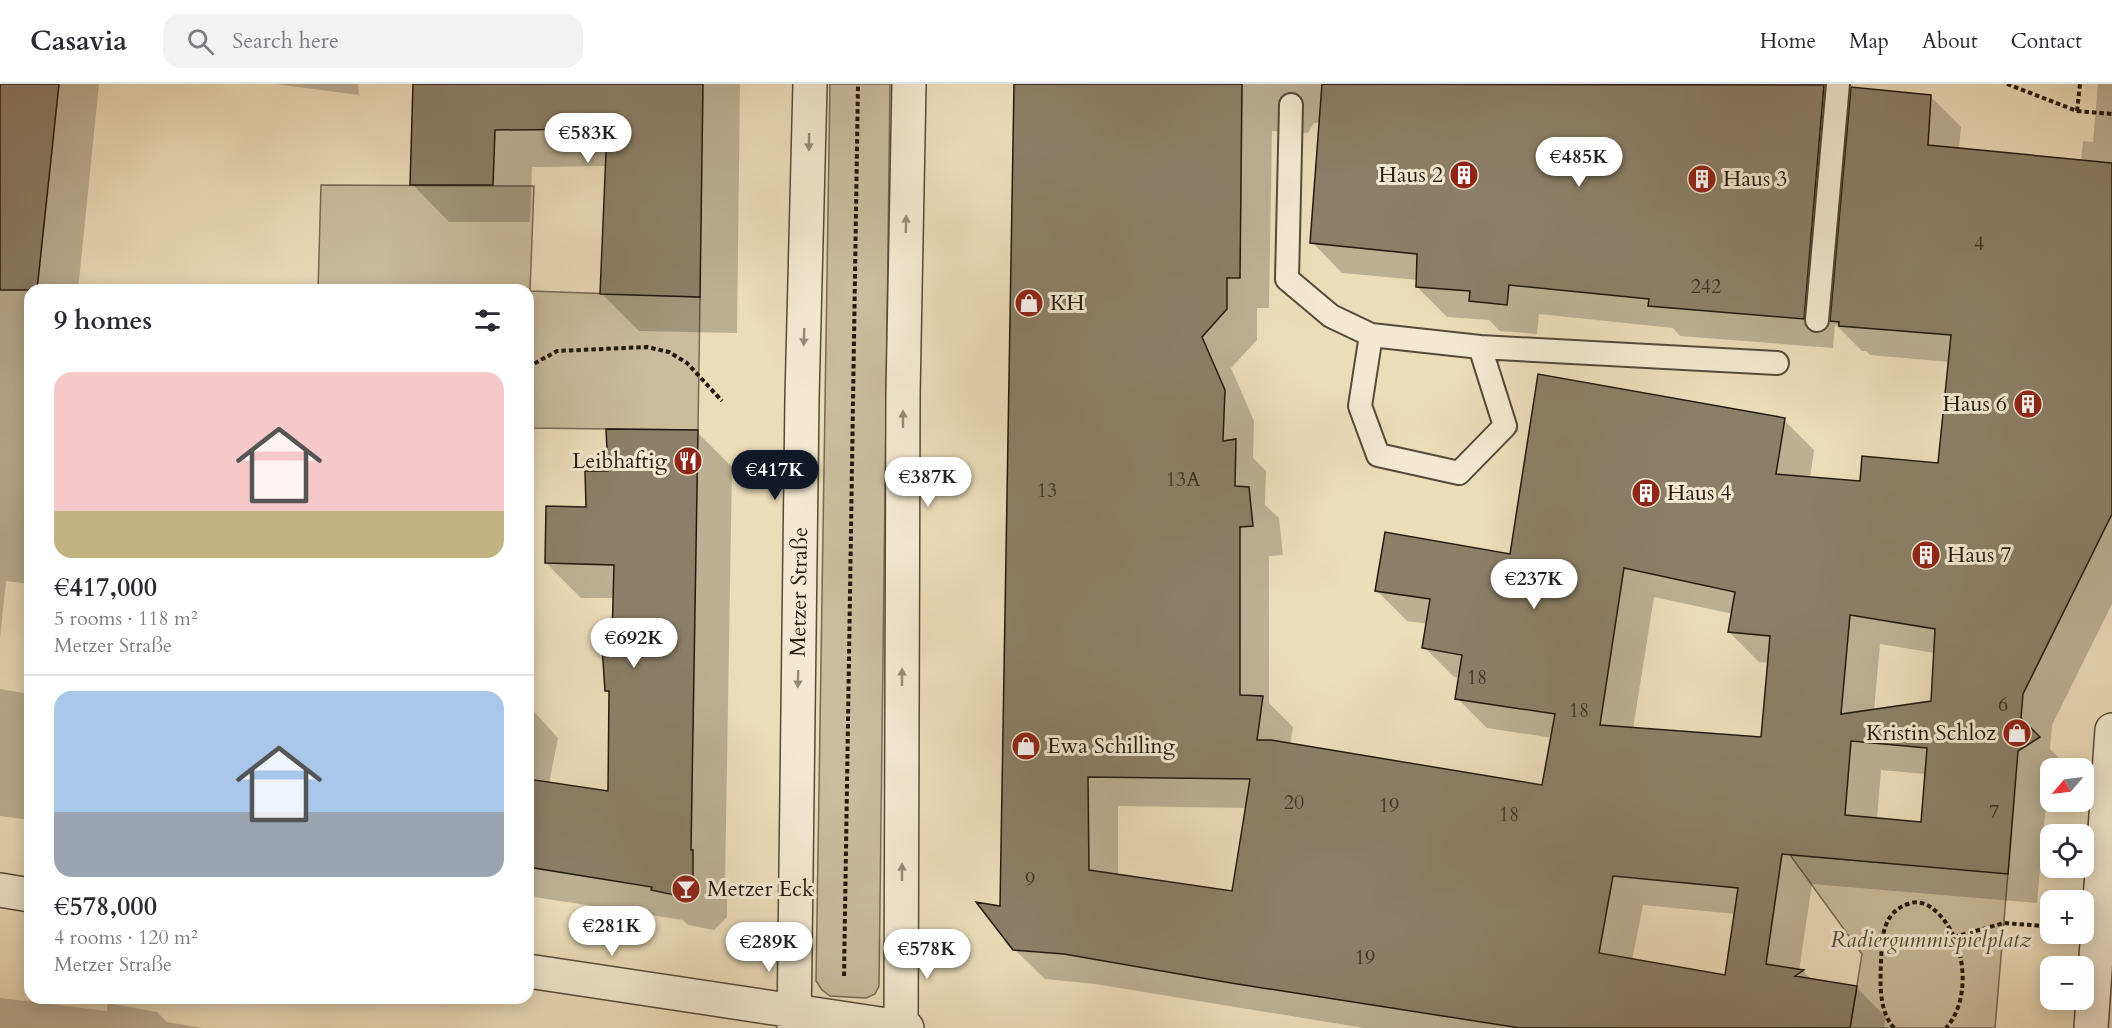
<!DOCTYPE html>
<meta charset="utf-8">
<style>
:root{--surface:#fff;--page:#f2f2f3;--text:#2b2b33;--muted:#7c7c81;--line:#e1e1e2;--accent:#111827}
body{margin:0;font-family:Cardo,serif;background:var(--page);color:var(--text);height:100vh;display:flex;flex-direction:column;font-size:22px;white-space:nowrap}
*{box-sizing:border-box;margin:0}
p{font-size:20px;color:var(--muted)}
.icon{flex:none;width:33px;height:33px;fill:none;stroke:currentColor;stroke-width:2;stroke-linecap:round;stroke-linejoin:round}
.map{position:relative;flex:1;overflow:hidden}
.details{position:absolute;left:24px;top:200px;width:510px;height:720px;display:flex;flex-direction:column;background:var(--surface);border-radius:18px;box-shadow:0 3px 15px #0003}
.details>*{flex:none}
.needle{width:39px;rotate:242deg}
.tools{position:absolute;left:2040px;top:674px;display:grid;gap:12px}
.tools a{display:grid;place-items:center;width:54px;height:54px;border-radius:12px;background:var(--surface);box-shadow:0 3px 15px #0003;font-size:30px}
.price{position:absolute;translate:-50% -51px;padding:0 14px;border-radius:21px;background:#fff;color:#222;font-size:20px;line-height:39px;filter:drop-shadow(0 2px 3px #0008)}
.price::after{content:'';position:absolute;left:50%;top:36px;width:18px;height:14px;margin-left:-9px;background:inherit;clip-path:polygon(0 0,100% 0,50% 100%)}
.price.current{background:var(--accent);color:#fff}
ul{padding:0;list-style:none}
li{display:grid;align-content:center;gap:12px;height:318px;padding:0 30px}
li+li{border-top:2px solid var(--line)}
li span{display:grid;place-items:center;height:186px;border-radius:18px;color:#555}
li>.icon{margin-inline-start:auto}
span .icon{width:108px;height:108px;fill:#fffc;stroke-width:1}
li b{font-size:26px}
h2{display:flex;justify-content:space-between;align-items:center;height:72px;padding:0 30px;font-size:26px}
header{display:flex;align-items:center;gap:36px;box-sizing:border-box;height:84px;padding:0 30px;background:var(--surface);border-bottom:2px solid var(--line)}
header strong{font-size:28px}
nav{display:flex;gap:33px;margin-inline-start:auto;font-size:21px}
.search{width:420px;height:54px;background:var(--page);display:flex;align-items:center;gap:15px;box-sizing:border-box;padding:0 21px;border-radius:18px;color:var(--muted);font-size:22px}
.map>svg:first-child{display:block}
.green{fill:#cabc9c;stroke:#766a56;stroke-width:1.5}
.shadow{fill:#0003;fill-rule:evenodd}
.building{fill:#8c7f68;stroke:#231910;stroke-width:1.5;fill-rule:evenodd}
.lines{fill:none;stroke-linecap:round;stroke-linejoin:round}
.service-casing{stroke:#554a3a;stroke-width:26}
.minor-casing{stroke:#554a3a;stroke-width:36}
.path{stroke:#231910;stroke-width:4;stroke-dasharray:4.5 3;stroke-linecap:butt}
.service{stroke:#f3e9d2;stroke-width:22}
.minor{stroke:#f3e9d2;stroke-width:33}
.oneway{fill:#958b7b}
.labels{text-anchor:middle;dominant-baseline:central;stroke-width:6;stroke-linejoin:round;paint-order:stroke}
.number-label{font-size:20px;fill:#3d3226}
.poi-label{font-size:22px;fill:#231910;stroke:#f3e9d2;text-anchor:start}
.street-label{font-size:22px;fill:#231910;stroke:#f3e9d2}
.park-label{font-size:22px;font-style:italic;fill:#554a3a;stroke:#f3e9d2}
</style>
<header>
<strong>Casavia</strong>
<div class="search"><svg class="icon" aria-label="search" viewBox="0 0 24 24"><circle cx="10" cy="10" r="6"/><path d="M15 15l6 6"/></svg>Search here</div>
<nav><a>Home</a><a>Map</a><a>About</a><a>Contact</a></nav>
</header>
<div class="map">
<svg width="2112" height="944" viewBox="0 0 2112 944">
<rect width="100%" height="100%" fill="#ecddb9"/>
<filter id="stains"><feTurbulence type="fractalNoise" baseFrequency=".00333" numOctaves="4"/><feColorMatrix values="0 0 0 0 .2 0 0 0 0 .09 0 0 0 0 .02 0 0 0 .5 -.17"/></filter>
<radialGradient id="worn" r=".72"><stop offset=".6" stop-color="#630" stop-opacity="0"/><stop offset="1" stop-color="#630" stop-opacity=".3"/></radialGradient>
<!-- green -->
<path class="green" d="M 830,0 L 890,0 L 879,902 L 875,910 L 866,914 L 830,912 L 822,906 L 816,897 Z
M 321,101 L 534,102 L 530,207 L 700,213 L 698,346 L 528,344 L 528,206 L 318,206 Z
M 1790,771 L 2008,789 L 1995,944 L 1850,944 L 1862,870 Z"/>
<!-- shadow -->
<path class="shadow" d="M 0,0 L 99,0 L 78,206 L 30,206 L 30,500 L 6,497 L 0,554 Z
M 275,0 L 358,0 L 359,11 Z
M 414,0 L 740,0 L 737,249 L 639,247 L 601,209 L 607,82 L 532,83 L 530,138 L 449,138 L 412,100 Z
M 1015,0 L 1832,0 L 1831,9 L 1850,29 L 1931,13 L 1961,43 L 1959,65 L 2081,77 L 2083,57 L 2093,58 L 2098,0 L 2112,0 L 2112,520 L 2052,641 L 2050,665 L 2069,684 L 2050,684 L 2050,695 L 2048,697 L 2037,819 L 1812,800 L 1799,887 L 1803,887 L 1812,896 L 1856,903 L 1886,933 L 1884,944 L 1364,944 L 1095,900 L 1045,895 L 1014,865 L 1002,823 ZM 1321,38 L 1312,158 L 1342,189 L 1418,196 L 1417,203 L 1447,233 L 1489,236 L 1500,247 L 1537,250 L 1539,230 L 1673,244 L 1680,252 L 1833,264 L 1835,240 L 1862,267 L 1866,267 L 1870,271 L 1950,278 L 1939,380 L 1861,399 L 1810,395 L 1814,366 L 1784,336 L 1511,472 L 1377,507 L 1407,537 L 1428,540 L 1424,563 L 1454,593 L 1460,594 L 1457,614 L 1487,644 L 1553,654 L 1544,703 L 1290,661 L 1293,643 L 1269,619 L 1269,472 L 1283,471 L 1279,434 L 1265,421 L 1266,387 L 1253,374 L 1254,337 L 1231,284 L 1257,256 L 1257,224 L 1269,224 L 1272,47 L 1308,49 L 1314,39 ZM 1654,513 L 1733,530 L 1729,548 L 1759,578 L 1769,579 L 1762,655 L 1633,645 ZM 1880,560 L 1935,569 L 1932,618 L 1874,627 ZM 1881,686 L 1926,690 L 1923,740 L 1877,735 ZM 1118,722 L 1247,724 L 1234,809 L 1118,791 ZM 1643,821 L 1736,830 L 1726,892 L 1632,877 Z
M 697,348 L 732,383 L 725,800 L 727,802 L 727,833 L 714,846 L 688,841 L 683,836 L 528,812 L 528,621 L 558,654 L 549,700 L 614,717 L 610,610 L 606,607 L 614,554 L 615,514 L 581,514 L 546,479 L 587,424 L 610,389 Z
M 0,605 L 30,610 L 30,736 L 0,732 Z
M 0,914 L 107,927 L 107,919 L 157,928 L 167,938 L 201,944 L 0,944 Z"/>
<!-- building -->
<path class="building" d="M 0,0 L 59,0 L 37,206 L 0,206 Z
M 413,0 L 703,0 L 700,213 L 600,210 L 607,45 L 495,46 L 493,101 L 410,101 Z
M 1014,0 L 1242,0 L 1240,194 L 1227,194 L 1227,225 L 1202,253 L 1225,306 L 1223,357 L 1236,355 L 1235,402 L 1249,403 L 1253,442 L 1240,443 L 1240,611 L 1263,612 L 1257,656 L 1271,656 L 1542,701 L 1555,630 L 1455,615 L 1462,571 L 1422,564 L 1430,515 L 1375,507 L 1385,448 L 1510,470 L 1538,290 L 1785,334 L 1776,390 L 1860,397 L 1862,372 L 1938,379 L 1951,251 L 1839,242 L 1839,238 L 1830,237 L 1851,3 L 1931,11 L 1928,61 L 2112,79 L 2112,430 L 2023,610 L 2021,634 L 2040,653 L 2018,667 L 2008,790 L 1782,770 L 1766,880 L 1804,886 L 1795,892 L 1857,902 L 1850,944 L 1520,944 L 1231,899 L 1064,870 L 1013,866 L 976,818 L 1000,822 ZM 1624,484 L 1735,508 L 1728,548 L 1770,552 L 1761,653 L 1600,641 ZM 1850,531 L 1935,545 L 1931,617 L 1841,630 ZM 1851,657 L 1927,664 L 1921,738 L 1845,731 ZM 1088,693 L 1250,695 L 1232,807 L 1089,786 ZM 1613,792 L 1738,804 L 1725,891 L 1599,869 Z
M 1322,0 L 1824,1 L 1804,235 L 1648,222 L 1649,215 L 1509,201 L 1507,221 L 1469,217 L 1470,207 L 1416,203 L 1417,170 L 1310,159 Z
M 606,345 L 698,346 L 691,766 L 693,766 L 693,798 L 679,812 L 651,806 L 652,803 L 528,783 L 528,695 L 608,707 L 609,607 L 605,607 L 602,562 L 612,553 L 614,481 L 545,479 L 546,422 L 586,423 L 585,387 L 608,387 Z"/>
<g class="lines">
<!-- service casing -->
<g class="service-casing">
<path id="service" d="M 1291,21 L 1287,195 L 1331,232 L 1371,251 L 1480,263 L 1777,279
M 1817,236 L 1838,0
M 1371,251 L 1360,322 L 1378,371 L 1459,389 L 1505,342 L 1480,263"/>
</g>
<!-- minor casing -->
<g class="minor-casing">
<path id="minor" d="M 0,806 L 30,811
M 528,887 L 907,944
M 794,944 L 802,314 L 810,0
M 901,944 L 903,311 L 909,0
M 2091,944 L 2112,646"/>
</g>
<!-- path -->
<path class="path" d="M 2007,0 L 2077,27 L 2112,30
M 2077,27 L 2080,0
M 528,283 L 557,267 L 647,263 L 669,268 L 687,279 L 722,317
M 1954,853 L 2004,839 L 2043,842
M 844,892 L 858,0
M 1894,944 C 1879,927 1880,900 1881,878 C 1882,853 1882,827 1911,819 C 1917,817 1927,820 1932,824 C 1965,849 1974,913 1946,944"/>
<!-- service -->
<use href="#service" class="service"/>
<!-- minor -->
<use href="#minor" class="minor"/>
</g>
<!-- one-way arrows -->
<defs><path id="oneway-solid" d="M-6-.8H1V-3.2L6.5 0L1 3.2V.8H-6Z" transform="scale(1.5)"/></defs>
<g class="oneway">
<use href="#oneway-solid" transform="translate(809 58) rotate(91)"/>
<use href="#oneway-solid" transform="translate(906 140) rotate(-89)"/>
<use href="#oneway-solid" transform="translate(804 253) rotate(92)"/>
<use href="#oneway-solid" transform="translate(903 335) rotate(-90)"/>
<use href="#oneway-solid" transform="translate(902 593) rotate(-90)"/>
<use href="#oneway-solid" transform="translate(798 595) rotate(91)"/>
<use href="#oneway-solid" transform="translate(902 788) rotate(-90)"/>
</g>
<!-- icons -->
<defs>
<g id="building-disc" transform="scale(1.5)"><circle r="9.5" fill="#8f2418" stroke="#f3e9d2"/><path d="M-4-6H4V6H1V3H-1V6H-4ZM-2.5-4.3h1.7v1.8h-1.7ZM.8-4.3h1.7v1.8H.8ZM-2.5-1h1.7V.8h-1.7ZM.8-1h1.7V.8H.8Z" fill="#fff"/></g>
<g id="shop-disc" transform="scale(1.5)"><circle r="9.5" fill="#8f2418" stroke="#f3e9d2"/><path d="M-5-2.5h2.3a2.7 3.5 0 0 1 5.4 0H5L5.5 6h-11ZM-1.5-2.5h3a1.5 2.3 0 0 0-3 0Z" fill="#fff"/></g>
<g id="restaurant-disc" transform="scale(1.5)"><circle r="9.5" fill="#8f2418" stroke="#f3e9d2"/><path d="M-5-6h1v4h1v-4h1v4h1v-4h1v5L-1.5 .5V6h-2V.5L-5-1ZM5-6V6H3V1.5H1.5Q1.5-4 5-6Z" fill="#fff"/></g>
<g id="bar-disc" transform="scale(1.5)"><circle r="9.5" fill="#8f2418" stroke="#f3e9d2"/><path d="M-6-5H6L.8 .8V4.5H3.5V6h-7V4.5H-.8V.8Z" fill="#fff"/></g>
</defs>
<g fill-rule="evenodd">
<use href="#building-disc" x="1464" y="91"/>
<use href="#building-disc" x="1702" y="95"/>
<use href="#shop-disc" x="1029" y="219"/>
<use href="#building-disc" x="2028" y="320"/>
<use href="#restaurant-disc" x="688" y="377"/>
<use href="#building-disc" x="1646" y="409"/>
<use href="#building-disc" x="1926" y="471"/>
<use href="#shop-disc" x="2017" y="649"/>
<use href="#shop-disc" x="1026" y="662"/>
<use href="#bar-disc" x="686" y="805"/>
</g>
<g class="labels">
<!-- number labels -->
<g class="number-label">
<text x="1979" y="159">4</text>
<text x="1706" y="202">242</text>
<text x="1183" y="395">13A</text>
<text x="1047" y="406">13</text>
<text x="1477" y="593">18</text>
<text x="2003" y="620">6</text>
<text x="1579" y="626">18</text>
<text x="1294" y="718">20</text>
<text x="1389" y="721">19</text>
<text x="1994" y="727">7</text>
<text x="1509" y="730">18</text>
<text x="1030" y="795">9</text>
<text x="1365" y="873">19</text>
</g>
<!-- poi labels -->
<g class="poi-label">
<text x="1443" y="91" text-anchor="end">Haus 2</text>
<text x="1723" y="95">Haus 3</text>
<text x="1050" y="219">KH</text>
<text x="2007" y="320" text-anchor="end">Haus 6</text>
<text x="667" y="377" text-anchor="end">Leibhaftig</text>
<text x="1667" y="409">Haus 4</text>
<text x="1947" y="471">Haus 7</text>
<text x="1996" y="649" text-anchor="end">Kristin Schloz</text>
<text x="1047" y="662">Ewa Schilling</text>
<text x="707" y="805">Metzer Eck</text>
</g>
<!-- street labels -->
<g class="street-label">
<text transform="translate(799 508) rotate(-89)">Metzer Straße</text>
</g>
<!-- park labels -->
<g class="park-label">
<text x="1931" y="856">Radiergummispielplatz</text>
</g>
</g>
<rect width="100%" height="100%" filter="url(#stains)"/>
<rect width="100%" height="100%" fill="url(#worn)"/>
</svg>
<div class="tools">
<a><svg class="needle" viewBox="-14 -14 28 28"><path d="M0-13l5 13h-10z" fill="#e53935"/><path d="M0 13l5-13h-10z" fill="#7c7c81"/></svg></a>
<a><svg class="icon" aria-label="locate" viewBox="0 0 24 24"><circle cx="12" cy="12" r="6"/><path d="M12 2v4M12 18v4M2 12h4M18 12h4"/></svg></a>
<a>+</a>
<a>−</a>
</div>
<b class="price" style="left:588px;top:80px">€583K</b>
<b class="price" style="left:1579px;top:104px">€485K</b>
<b class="price current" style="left:775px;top:417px">€417K</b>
<b class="price" style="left:928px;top:424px">€387K</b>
<b class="price" style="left:1534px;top:526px">€237K</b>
<b class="price" style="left:634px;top:585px">€692K</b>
<b class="price" style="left:612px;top:873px">€281K</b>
<b class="price" style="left:769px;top:889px">€289K</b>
<b class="price" style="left:927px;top:896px">€578K</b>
<section class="details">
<h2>9 homes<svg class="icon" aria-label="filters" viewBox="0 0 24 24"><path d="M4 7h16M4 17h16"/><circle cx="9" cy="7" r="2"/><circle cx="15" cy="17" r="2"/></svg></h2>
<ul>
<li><span style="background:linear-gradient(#f6c9c9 75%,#c2b280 0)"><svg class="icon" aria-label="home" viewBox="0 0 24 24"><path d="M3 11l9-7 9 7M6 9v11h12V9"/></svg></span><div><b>€417,000</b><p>5 rooms · 118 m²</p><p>Metzer Straße</p></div></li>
<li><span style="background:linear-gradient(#a9c7e8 65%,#9aa5b1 0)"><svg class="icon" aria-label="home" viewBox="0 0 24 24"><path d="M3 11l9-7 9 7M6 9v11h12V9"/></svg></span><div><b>€578,000</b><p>4 rooms · 120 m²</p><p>Metzer Straße</p></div></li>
</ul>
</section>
</div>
